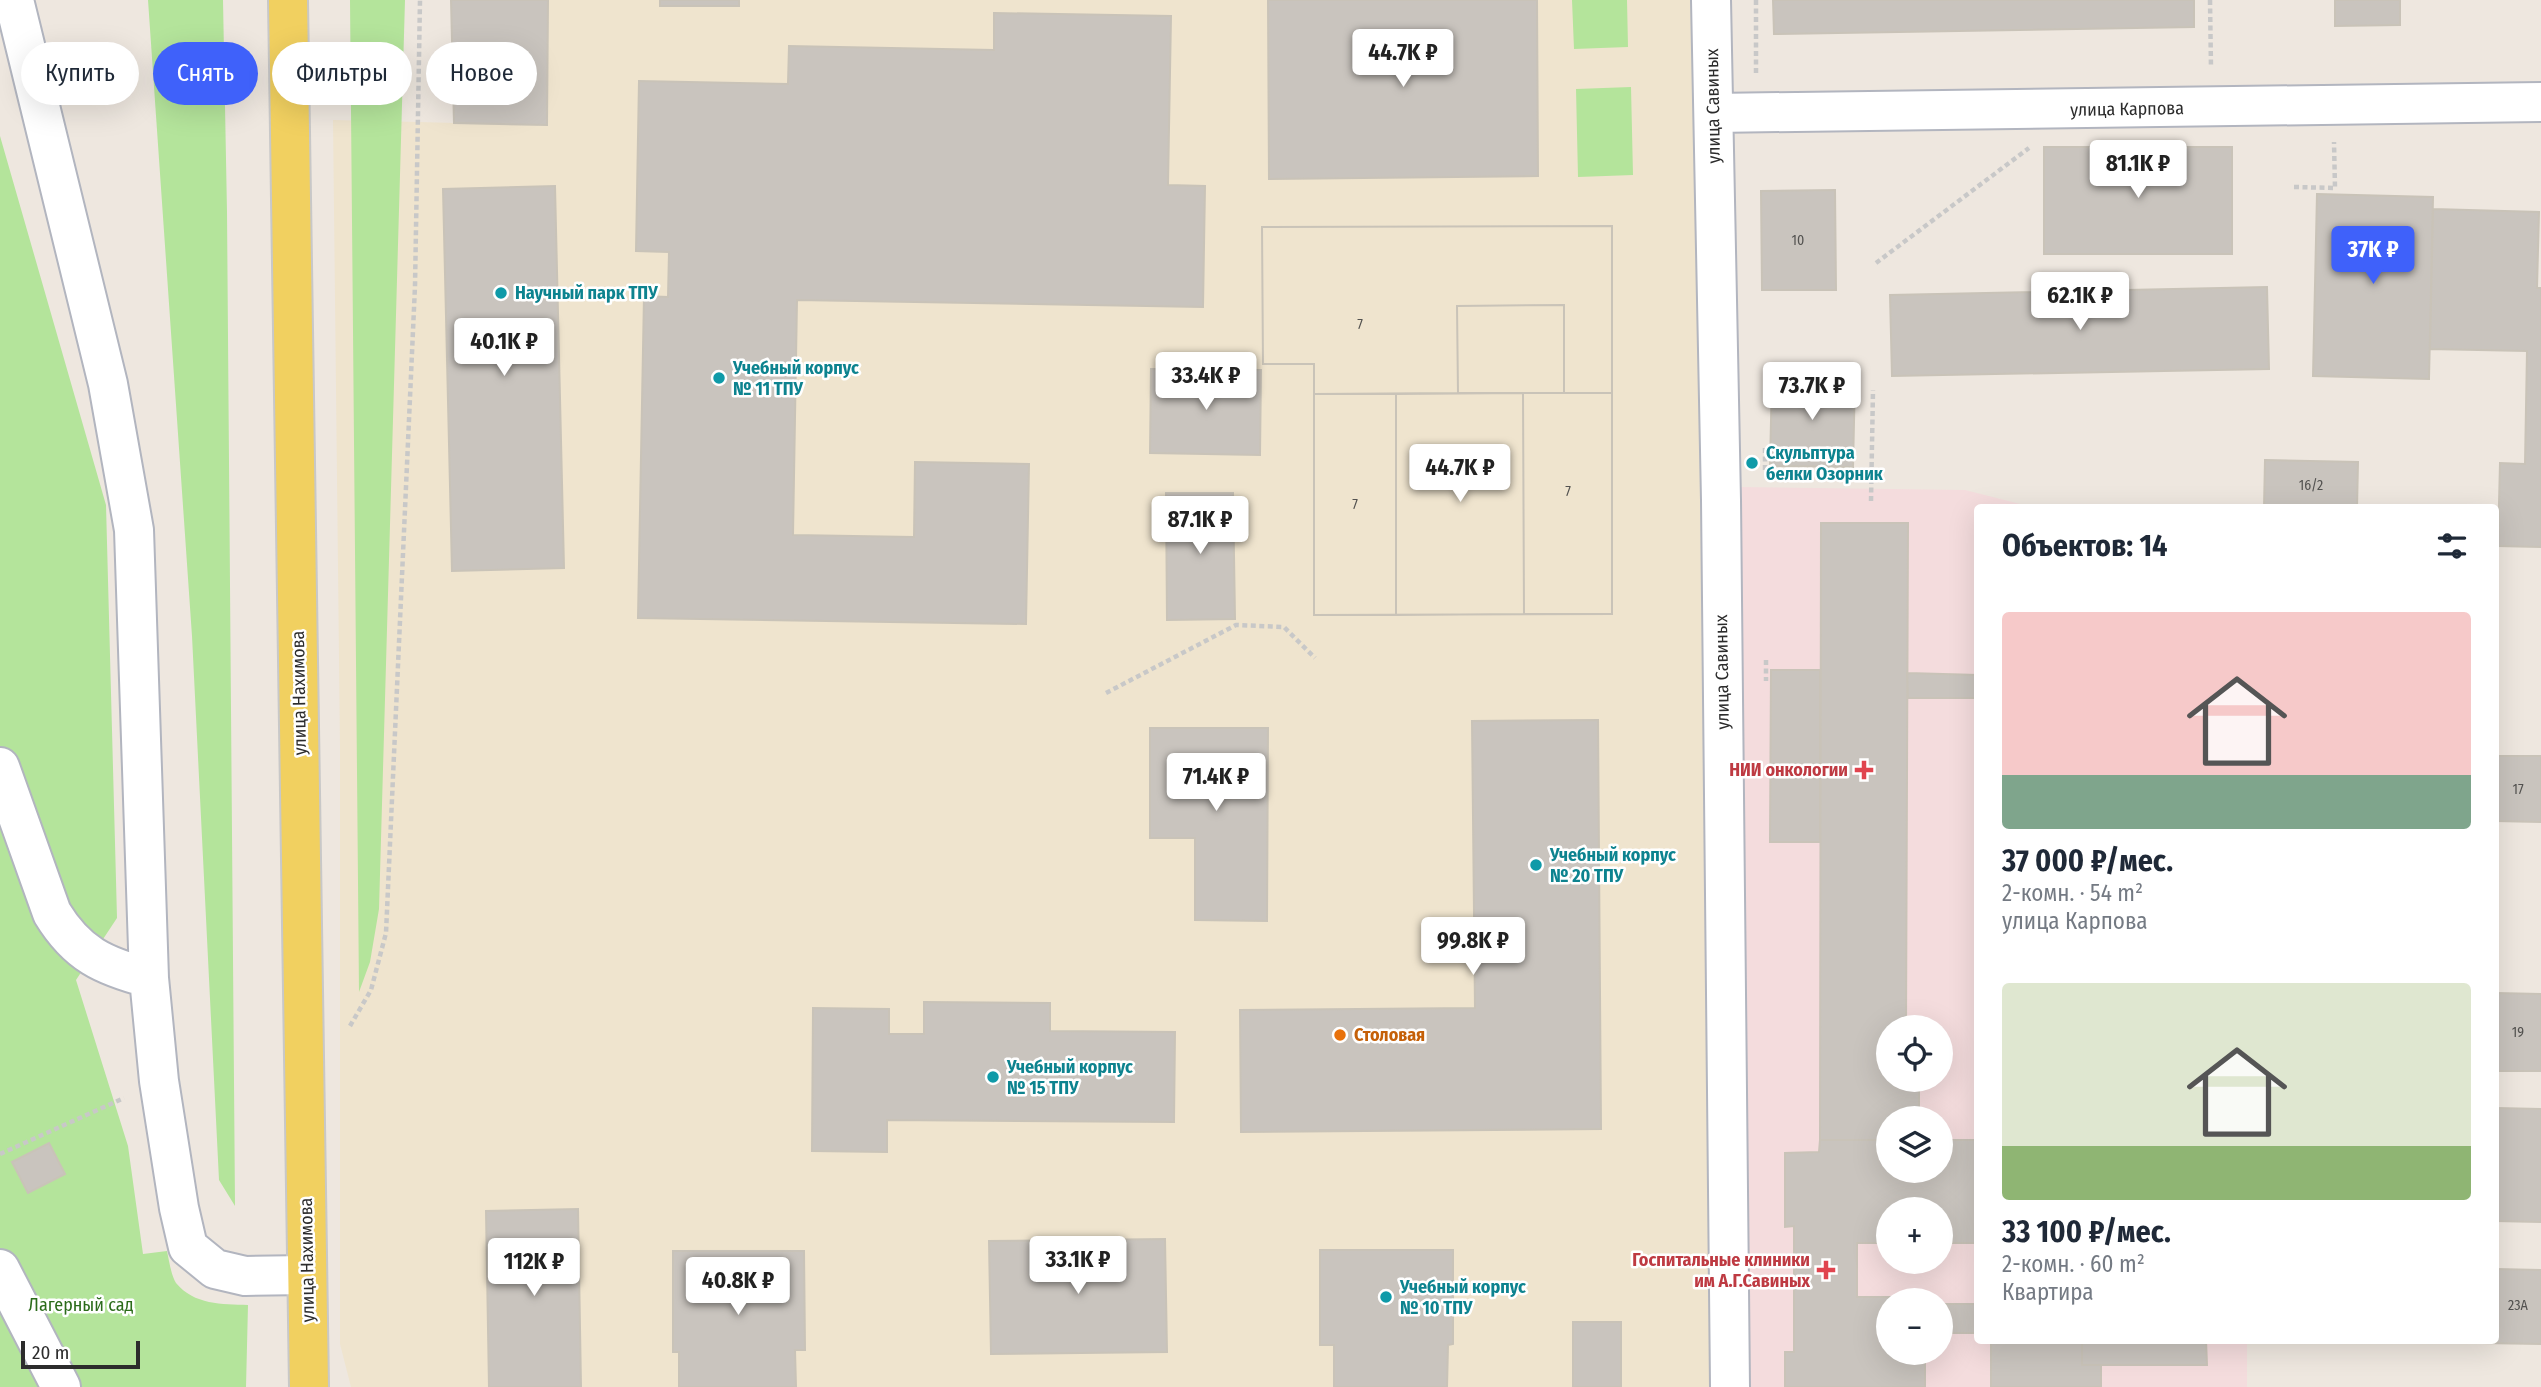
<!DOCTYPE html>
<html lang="ru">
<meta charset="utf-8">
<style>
:root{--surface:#fff;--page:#f2f2f3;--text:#1f2937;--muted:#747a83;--accent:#3f61fa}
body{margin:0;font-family:"Fira Sans Condensed",sans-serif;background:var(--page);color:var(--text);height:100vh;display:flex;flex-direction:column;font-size:26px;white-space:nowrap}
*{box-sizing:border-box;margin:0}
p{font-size:23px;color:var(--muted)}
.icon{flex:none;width:38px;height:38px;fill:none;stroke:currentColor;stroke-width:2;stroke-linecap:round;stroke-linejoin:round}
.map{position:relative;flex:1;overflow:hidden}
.side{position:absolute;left:1974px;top:504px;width:525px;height:840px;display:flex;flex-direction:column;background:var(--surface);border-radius:7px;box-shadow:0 7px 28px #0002}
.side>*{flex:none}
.guide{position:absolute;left:21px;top:42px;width:665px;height:63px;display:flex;gap:14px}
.fabs{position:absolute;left:1876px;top:1015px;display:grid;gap:14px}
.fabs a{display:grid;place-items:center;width:77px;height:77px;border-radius:50%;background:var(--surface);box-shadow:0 7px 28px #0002;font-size:35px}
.scale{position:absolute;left:21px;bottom:18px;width:119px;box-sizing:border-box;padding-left:7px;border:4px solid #2c2c2c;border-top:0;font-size:19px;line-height:24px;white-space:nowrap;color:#2c2c2c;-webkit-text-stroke:5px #fff;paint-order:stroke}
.price{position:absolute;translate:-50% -60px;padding:0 16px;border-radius:7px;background:#fff;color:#222;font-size:23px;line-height:46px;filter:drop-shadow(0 2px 4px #0008)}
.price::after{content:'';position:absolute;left:50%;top:42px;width:21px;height:16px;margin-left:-10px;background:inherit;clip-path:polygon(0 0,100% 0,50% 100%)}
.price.active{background:var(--accent);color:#fff}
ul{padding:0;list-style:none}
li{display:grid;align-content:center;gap:14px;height:371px;padding:0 28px}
li span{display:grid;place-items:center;height:217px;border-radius:7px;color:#555}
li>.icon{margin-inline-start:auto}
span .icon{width:126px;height:126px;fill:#fffc;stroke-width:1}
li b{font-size:30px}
h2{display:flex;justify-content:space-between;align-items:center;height:84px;padding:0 28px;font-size:30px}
.pill{padding:0 24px;border-radius:32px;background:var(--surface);box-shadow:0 7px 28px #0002;font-size:24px;line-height:63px}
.pill.active{background:var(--accent);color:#fff}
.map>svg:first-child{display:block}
.education{fill:#efe4ce}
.medical{fill:#f4dcdd;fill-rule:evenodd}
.green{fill:#b4e49b}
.building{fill:#c9c4be;stroke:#c9c3b8;stroke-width:2;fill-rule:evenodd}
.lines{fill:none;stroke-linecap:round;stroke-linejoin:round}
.minor-casing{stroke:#b2b5bf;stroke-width:42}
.major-casing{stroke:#c8c8c8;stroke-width:42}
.path{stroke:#c8c8c8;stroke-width:4.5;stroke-dasharray:5 3.5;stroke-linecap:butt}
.minor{stroke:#fff;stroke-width:38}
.major{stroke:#f1d060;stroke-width:38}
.culture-dot{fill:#0f9aa8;stroke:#fff;stroke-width:2.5}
.health-dot{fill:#e0444e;stroke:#fff;stroke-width:2.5}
.food-dot{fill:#e8710a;stroke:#fff;stroke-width:2.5}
.labels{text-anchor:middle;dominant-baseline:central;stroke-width:5;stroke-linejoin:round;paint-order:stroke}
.number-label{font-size:14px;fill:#535250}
.street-label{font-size:18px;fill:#2c2c2c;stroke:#fff}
.culture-label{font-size:18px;font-weight:bold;fill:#0d838f;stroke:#fff;text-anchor:start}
.health-label{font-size:18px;font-weight:bold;fill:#be3a42;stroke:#fff;text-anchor:end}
.food-label{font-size:18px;font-weight:bold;fill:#c56008;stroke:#fff;text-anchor:start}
.park-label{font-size:18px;fill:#2b6b1a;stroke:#fff}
</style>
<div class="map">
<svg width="2541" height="1387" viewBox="0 0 2541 1387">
<rect width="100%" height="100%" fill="#eee7df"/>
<!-- education -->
<path class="education" d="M 548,0 L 1692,0 L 1701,372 L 1712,1387 L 351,1387 L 340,1344 L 340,746 L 333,120 L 547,125 Z"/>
<!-- medical -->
<path class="medical" d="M 1736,487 L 1965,490 L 2032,507 L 1978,508 L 1978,1340 L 2247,1341 L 2247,1387 L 1749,1387 ZM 1888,1027 L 1941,1027 L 1941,1080 L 1888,1080 ZM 1888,1118 L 1941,1118 L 1941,1171 L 1888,1171 ZM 1888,1209 L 1941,1209 L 1941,1262 L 1888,1262 ZM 1888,1300 L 1941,1300 L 1941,1353 L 1888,1353 Z"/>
<!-- green -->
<path class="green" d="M 148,0 L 223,0 L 227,212 L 235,1206 L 219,1180 L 192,636 Z
M 350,0 L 405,0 L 379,909 L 370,962 L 359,992 Z
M 1572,0 L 1627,0 L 1628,47 L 1574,49 Z
M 1631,87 L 1633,175 L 1578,177 L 1576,89 Z
M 0,136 L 106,505 L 117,918 L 76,980 L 128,1146 L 143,1254 L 167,1251 C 169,1260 171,1275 176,1283 C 194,1305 222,1304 248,1305 L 246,1387 L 0,1387 Z"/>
<!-- building -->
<path class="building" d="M 451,0 L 548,0 L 547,125 L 454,123 Z
M 660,0 L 739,0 L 739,6 L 660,6 Z
M 1268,0 L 1537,0 L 1538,176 L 1269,179 Z
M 1773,0 L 2194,0 L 2194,27 L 1774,34 Z
M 2335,0 L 2400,0 L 2400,25 L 2335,26 Z
M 994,13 L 1171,16 L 1168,185 L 1205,186 L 1203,307 L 797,300 L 793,535 L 914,537 L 915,462 L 1029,464 L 1026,624 L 638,618 L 644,296 L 668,297 L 669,252 L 636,251 L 639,81 L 788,84 L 789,46 L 994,50 Z
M 2044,147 L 2232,147 L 2232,254 L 2044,254 Z
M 555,186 L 564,568 L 452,571 L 443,189 Z
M 1835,190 L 1836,290 L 1762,290 L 1761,191 Z
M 2317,194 L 2433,197 L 2429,379 L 2313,376 Z
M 2433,209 L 2539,212 L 2537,288 L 2541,288 L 2541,547 L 2498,546 L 2500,463 L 2525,464 L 2527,351 L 2430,349 Z
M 1612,226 L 1612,614 L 1314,615 L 1314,364 L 1263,364 L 1262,227 ZM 1564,305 L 1564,393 L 1458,393 L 1457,306 Z
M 1612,226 L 1612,393 L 1564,393 L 1564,305 L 1457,306 L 1458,393 L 1314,394 L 1314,364 L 1263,364 L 1262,227 Z
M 2267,287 L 2269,369 L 1892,376 L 1890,295 Z
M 1151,369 L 1261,370 L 1260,455 L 1150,453 Z
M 1772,376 L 1855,377 L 1853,467 L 1770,466 Z
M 1523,393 L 1612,393 L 1612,614 L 1524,614 Z
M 1523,393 L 1524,614 L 1396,615 L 1396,394 Z
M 1314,394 L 1396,394 L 1396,615 L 1314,615 Z
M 2265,460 L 2358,462 L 2357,508 L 2264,508 Z
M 1166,493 L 1233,493 L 1235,619 L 1167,620 Z
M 1821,523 L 1908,523 L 1906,1027 L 1888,1027 L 1888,1080 L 1919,1082 L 1919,1113 L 1898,1113 L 1898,1118 L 1888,1118 L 1888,1140 L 1820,1140 Z
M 1771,670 L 1820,670 L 1820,842 L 1770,842 Z
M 1907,673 L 1978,675 L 1978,698 L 1908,698 Z
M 1598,720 L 1601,1129 L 1241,1132 L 1240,1010 L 1475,1008 L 1472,721 Z
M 1150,728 L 1268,728 L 1267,921 L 1195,920 L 1195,838 L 1150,838 Z
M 2496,756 L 2541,756 L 2541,822 L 2496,821 Z
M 2496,993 L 2541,994 L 2541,1071 L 2496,1071 Z
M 924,1002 L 1050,1003 L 1050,1031 L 1175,1032 L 1174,1122 L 887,1120 L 887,1152 L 812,1151 L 813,1008 L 889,1009 L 889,1034 L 924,1034 Z
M 2496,1108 L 2541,1109 L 2541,1222 L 2496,1221 Z
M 1820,1140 L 1888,1140 L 1888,1171 L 1941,1171 L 1941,1140 L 1978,1140 L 1978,1243 L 1941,1243 L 1941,1209 L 1888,1209 L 1888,1243 L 1857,1243 L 1857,1297 L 1891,1297 L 1891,1300 L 1888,1300 L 1888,1353 L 1925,1353 L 1925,1387 L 1785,1387 L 1785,1352 L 1794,1352 L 1794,1226 L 1785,1227 L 1785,1153 L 1819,1152 Z
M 49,1143 L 65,1174 L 28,1193 L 12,1162 Z
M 578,1209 L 581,1387 L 489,1387 L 486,1211 Z
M 1165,1239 L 1167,1352 L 991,1354 L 989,1241 Z
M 1320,1250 L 1453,1250 L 1453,1344 L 1448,1345 L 1447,1387 L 1334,1387 L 1334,1345 L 1320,1345 Z
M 673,1251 L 804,1251 L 805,1350 L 795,1350 L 796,1387 L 679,1387 L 679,1352 L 673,1352 Z
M 2496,1269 L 2541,1270 L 2541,1344 L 2423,1342 L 2496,1340 Z
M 1941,1304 L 1978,1304 L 1978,1333 L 1941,1333 Z
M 1573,1322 L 1621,1322 L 1621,1387 L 1573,1387 Z
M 1991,1340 L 2082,1340 L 2082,1365 L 2101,1365 L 2101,1387 L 1991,1387 Z
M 2082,1340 L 2206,1340 L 2207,1365 L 2082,1365 Z"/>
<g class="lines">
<!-- minor casing -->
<g class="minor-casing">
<path id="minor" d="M 14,0 L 108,384 L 134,530 L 149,978 L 159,1081 L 179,1208 L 188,1247 L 215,1269 L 245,1276 L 307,1275
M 1711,0 L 1721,500 L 1730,1387
M 1714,113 L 2541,102
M 0,767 L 52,913 C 77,954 103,966 149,978
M 0,1269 L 61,1387"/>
</g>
<!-- major casing -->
<g class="major-casing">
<path id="major" d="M 288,0 L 309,1387"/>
</g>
<!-- path -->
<path class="path" d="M 1756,0 L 1756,73
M 2210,0 L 2211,68
M 2294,187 L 2335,188 L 2334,142
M 1876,263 L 2029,148
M 1765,470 L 1765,448
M 1871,501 L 1873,390
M 1766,660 L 1766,681
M 1106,693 L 1236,625 L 1284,627 L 1315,658
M 350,1026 L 371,990 L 386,933 L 415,286 L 420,0
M 0,1154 L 124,1098"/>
<!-- minor -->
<use href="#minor" class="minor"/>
<!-- major -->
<use href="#major" class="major"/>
</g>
<!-- markers -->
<g class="culture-dot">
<circle cx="501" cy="293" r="7"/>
<circle cx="719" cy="378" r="7"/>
<circle cx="1752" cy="463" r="7"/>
<circle cx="1536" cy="865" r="7"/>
<circle cx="993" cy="1077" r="7"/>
<circle cx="1386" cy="1297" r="7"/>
</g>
<g class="health-dot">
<path d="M1860.5 759.5h7v7h7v7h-7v7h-7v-7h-7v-7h7z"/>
<path d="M1822.5 1259.5h7v7h7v7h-7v7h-7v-7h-7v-7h7z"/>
</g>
<circle class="food-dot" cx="1340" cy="1035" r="7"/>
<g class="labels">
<!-- number labels -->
<g class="number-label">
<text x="1798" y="240">10</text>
<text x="1360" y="324">7</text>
<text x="2311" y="485">16/2</text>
<text x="1568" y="491">7</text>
<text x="1355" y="504">7</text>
<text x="2518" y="789">17</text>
<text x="2518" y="1032">19</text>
<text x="2518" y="1305">23А</text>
</g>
<!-- street labels -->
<g class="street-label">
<text transform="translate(1713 106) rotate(-91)">улица Савиных</text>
<text transform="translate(2127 109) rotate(-1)">улица Карпова</text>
<text transform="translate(1722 672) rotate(-91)">улица Савиных</text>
<text transform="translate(299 693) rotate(-91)">улица Нахимова</text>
<text transform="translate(307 1260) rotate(-91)">улица Нахимова</text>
</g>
<!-- culture labels -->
<g class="culture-label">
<text x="515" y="293">Научный парк ТПУ</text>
<text x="733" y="368">Учебный корпус<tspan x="733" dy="21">№ 11 ТПУ</tspan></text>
<text x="1766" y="453">Скульптура<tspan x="1766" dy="21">белки Озорник</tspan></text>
<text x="1550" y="855">Учебный корпус<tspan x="1550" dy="21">№ 20 ТПУ</tspan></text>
<text x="1007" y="1067">Учебный корпус<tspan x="1007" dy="21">№ 15 ТПУ</tspan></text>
<text x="1400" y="1287">Учебный корпус<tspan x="1400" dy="21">№ 10 ТПУ</tspan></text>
</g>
<!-- health labels -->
<g class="health-label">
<text x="1848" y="770">НИИ онкологии</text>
<text x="1810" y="1260">Госпитальные клиники<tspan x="1810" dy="21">им А.Г.Савиных</tspan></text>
</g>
<!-- food labels -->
<g class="food-label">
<text x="1354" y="1035">Столовая</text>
</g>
<!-- park labels -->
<g class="park-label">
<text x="81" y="1305">Лагерный сад</text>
</g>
</g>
</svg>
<div class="fabs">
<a><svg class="icon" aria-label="locate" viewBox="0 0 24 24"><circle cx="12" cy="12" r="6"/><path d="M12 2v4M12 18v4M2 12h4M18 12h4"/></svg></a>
<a><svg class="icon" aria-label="layers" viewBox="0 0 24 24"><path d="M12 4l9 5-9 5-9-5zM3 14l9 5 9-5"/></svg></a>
<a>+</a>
<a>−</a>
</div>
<div class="scale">20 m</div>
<b class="price" style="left:1403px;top:89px">44.7K ₽</b>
<b class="price" style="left:2138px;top:200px">81.1K ₽</b>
<b class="price active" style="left:2373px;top:286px">37K ₽</b>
<b class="price" style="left:2080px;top:332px">62.1K ₽</b>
<b class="price" style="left:504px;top:378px">40.1K ₽</b>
<b class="price" style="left:1206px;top:412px">33.4K ₽</b>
<b class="price" style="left:1812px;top:422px">73.7K ₽</b>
<b class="price" style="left:1460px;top:504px">44.7K ₽</b>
<b class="price" style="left:1200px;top:556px">87.1K ₽</b>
<b class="price" style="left:1216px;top:813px">71.4K ₽</b>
<b class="price" style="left:1473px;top:977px">99.8K ₽</b>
<b class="price" style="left:1078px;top:1296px">33.1K ₽</b>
<b class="price" style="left:534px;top:1298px">112K ₽</b>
<b class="price" style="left:738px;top:1317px">40.8K ₽</b>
<div class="guide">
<a class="pill">Купить</a>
<a class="pill active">Снять</a>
<a class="pill">Фильтры</a>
<a class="pill">Новое</a>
</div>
<section class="side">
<h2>Объектов: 14<svg class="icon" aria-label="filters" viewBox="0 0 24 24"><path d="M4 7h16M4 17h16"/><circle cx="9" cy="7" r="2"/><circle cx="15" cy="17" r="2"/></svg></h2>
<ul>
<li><span style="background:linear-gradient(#f6c9c9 75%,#7fa58c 0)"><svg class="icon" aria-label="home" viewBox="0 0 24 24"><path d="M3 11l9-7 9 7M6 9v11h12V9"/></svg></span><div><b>37 000 ₽/мес.</b><p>2-комн. · 54 m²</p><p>улица Карпова</p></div></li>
<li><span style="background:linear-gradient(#dfe7d0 75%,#8fb573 0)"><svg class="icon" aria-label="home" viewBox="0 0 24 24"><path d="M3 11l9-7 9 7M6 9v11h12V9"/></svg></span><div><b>33 100 ₽/мес.</b><p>2-комн. · 60 m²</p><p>Квартира</p></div></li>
</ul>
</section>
</div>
